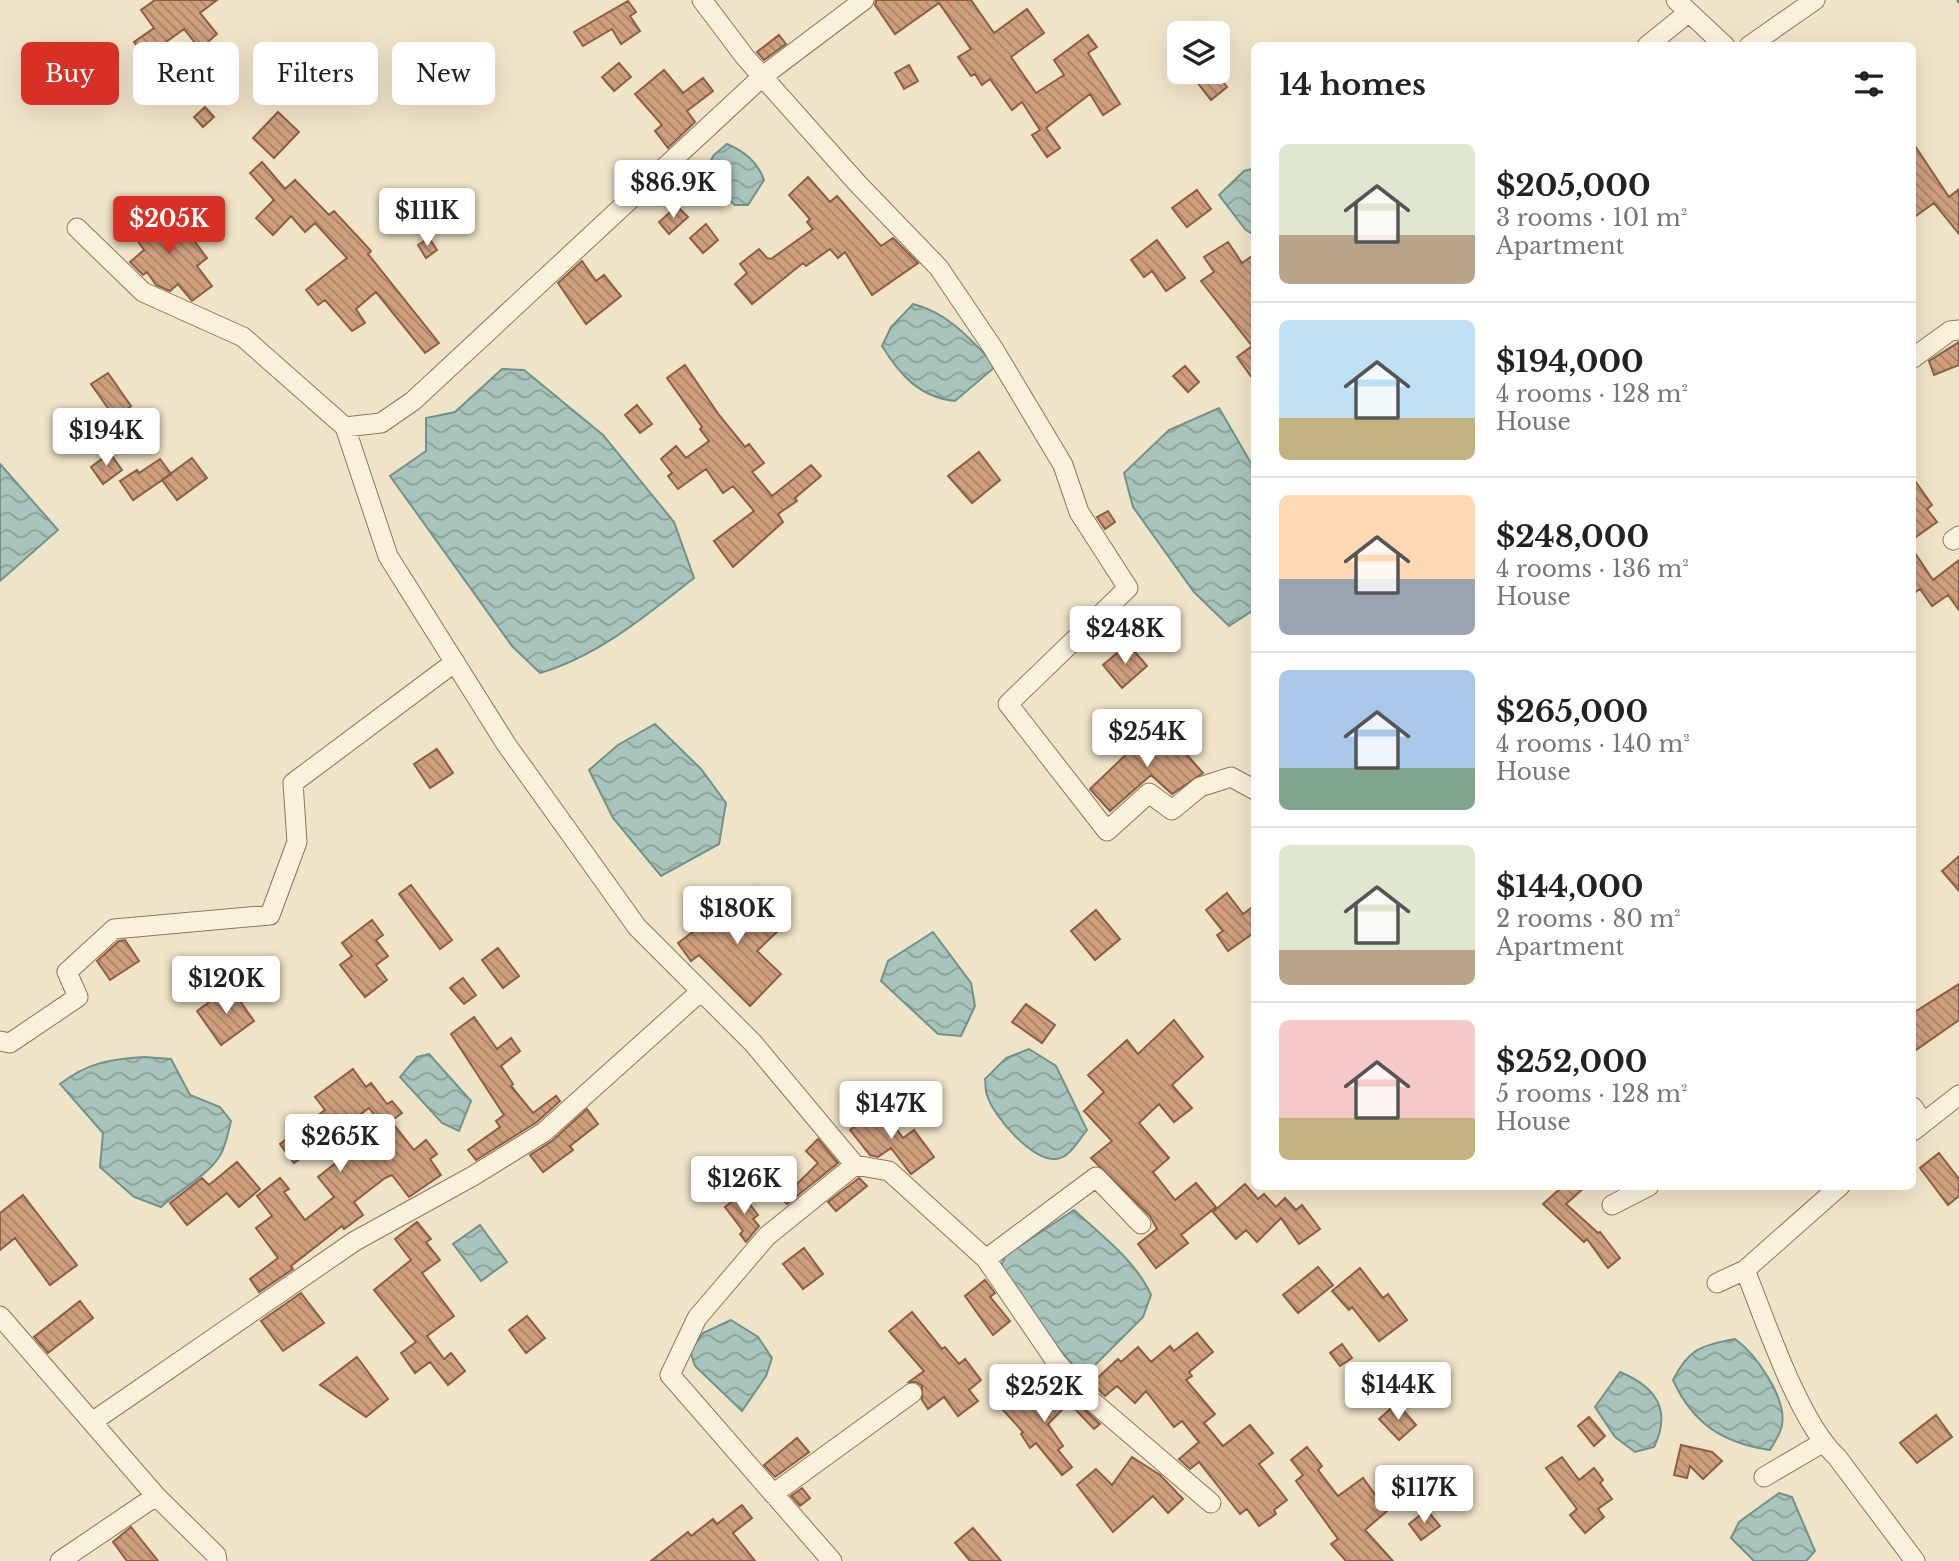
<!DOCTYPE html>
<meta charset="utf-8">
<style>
:root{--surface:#fff;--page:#f2f2f2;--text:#222;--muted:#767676;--line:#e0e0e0;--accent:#d93025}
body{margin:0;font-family:"Libre Baskerville",serif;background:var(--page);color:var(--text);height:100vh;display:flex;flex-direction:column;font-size:26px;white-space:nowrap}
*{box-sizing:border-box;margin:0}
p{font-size:23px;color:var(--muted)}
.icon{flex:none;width:38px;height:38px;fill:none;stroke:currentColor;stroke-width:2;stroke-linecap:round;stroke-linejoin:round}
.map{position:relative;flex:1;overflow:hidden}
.sheet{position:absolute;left:1251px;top:42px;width:665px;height:1148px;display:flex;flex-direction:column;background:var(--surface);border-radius:10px;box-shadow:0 7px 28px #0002}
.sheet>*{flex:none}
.top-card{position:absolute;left:21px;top:42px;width:665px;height:63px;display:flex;gap:14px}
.tools{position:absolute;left:1167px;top:21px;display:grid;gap:14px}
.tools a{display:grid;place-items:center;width:63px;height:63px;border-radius:10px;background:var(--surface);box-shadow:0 7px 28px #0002;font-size:35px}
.price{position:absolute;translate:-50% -60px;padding:0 16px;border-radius:7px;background:#fff;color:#222;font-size:23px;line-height:46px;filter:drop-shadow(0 2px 4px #0008)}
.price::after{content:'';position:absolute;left:50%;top:42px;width:21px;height:16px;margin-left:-10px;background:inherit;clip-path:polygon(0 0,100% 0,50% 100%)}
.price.on{background:var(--accent);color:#fff}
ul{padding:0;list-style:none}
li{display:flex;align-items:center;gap:21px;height:175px;padding:0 28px}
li+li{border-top:2px solid var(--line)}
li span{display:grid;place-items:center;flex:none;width:196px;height:140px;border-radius:10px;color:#555}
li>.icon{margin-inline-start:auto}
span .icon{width:84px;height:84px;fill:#fffc;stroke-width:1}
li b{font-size:30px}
h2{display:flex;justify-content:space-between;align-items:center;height:84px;padding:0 28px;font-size:30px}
.tag{padding:0 24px;border-radius:10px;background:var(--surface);box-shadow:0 7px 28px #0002;font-size:24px;line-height:63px}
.tag.on{background:var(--accent);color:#fff}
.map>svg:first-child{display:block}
.water{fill:url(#water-waves);stroke:#6f938a;stroke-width:2}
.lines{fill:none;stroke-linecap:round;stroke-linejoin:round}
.stream{stroke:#6f938a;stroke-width:5}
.building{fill:url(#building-back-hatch);stroke:#8d5f41;stroke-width:2}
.minor-casing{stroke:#8d765c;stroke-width:21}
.minor{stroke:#faf1dc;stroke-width:19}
</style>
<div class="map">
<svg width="1959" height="1561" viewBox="0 0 1959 1561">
<defs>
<pattern id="water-waves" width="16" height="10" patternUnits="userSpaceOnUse" patternTransform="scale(1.75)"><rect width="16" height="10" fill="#a9c4bc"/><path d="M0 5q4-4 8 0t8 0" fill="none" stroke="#8ba098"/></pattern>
<pattern id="building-back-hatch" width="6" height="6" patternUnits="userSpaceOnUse" patternTransform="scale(1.75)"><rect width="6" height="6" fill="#cf9f7d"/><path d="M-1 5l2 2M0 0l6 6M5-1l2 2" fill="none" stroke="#a98266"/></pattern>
</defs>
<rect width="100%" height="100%" fill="#f0e4c8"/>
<!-- water -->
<path class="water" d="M 727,144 C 744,151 758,163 764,180 L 748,205 L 735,205 L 707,182 L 705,171 L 714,155 Z
M 1255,168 L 1255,236 L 1245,229 L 1219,195 L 1244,171 Z
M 913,304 C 949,313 971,340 996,366 L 955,401 C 919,397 900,375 882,346 L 891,327 Z
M 502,369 L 524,370 L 603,435 L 674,522 L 694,578 C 647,615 598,656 540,673 L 512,646 L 390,476 L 426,451 L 426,418 L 455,412 Z
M 1219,408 L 1255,470 L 1255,609 L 1229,626 L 1194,592 L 1133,507 L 1124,473 L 1169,430 Z
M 0,464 L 58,530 L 0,581 Z
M 655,724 L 701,769 L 726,803 L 719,844 L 661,876 L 613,818 L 589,770 L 618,745 Z
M 933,932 L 971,983 L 975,1006 L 961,1036 L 938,1034 L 881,981 L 888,961 Z
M 1029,1049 L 1056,1066 L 1087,1130 C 1079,1139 1070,1158 1056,1159 C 1032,1161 993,1116 987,1095 C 985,1091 986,1084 985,1079 L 1006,1058 Z
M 429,1054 L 471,1101 L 459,1131 L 442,1123 L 400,1077 L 417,1057 Z
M 144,1057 L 171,1059 L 190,1095 L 220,1107 L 231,1121 C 228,1132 226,1147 219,1157 C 208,1175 178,1191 161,1207 L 134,1197 L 100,1167 L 103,1133 L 60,1084 C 87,1063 110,1059 144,1057 Z
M 1074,1210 C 1101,1235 1136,1261 1151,1295 L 1143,1317 L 1090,1370 L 1077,1370 L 1005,1285 L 1000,1268 L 1006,1255 Z
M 480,1225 L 507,1262 L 481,1281 L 453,1244 Z
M 731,1320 L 758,1337 L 772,1358 L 766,1376 L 742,1411 L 695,1366 L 690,1351 L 703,1333 Z
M 1735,1339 C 1755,1353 1787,1398 1782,1425 C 1781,1433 1774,1443 1770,1450 C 1723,1443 1693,1424 1673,1380 C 1689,1348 1701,1346 1735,1339 Z
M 1620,1372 C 1656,1387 1672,1410 1654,1447 L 1635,1452 L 1615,1437 L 1595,1407 Z
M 1779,1493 L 1792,1497 L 1815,1551 L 1806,1561 L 1754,1561 L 1731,1538 L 1739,1522 Z"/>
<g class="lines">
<!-- stream -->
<path class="stream" d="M 1959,0 L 1959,1"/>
</g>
<!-- building -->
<path class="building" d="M 155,0 L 217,0 L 200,13 L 217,34 L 200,49 L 184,29 L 145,57 L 134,42 L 154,28 L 141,10 Z
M 876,0 L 971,0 L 994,33 L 1027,9 L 1044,33 L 1011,57 L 1036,93 L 1064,75 L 1054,60 L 1088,35 L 1097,47 L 1088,53 L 1120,104 L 1103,115 L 1090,94 L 1046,128 L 1060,148 L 1047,157 L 1032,135 L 1040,130 L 1022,102 L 1012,110 L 990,79 L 982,85 L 975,74 L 971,76 L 958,57 L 971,49 L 939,3 L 895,34 L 875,5 Z
M 628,1 L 636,12 L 630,16 L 640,31 L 621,44 L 612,29 L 583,46 L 574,32 Z
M 779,35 L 786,44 L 764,60 L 757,52 Z
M 619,63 L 631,77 L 614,91 L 602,77 Z
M 909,65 L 918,81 L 904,89 L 895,73 Z
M 664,70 L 683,93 L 703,78 L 713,91 L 687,111 L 695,122 L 668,148 L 655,131 L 662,125 L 635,94 Z
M 1189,72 L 1215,72 L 1227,87 L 1211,100 Z
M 205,107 L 214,117 L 203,127 L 194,117 Z
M 278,112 L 299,132 L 274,158 L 253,138 Z
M 1913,143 L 1949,197 L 1959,189 L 1959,234 L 1934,203 L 1913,218 Z
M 262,162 L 285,189 L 295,180 L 329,215 L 334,211 L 371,251 L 368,254 L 439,343 L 425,353 L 376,292 L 356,309 L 365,323 L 352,331 L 325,300 L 318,305 L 306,290 L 347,258 L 315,223 L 305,232 L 291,216 L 273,235 L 256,218 L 274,200 L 250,173 Z
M 808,177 L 830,202 L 837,196 L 881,246 L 893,238 L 918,263 L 872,295 L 845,252 L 838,258 L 830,249 L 806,266 L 803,263 L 752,304 L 735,284 L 747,273 L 740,264 L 759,249 L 767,258 L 771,259 L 813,229 L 807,222 L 810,219 L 789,195 Z
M 1197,190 L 1211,209 L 1187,227 L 1172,208 Z
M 677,206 L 688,217 L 669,234 L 659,222 Z
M 143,209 L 163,235 L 180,222 L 207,258 L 197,266 L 212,286 L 192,301 L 178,284 L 170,291 L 156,285 L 147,272 L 143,275 L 130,262 L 144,250 L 125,223 Z
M 706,224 L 718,240 L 703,253 L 690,238 Z
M 429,238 L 437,250 L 426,258 L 418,245 Z
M 1157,240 L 1185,278 L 1166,291 L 1152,271 L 1144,277 L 1131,260 Z
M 1228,242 L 1242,263 L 1255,254 L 1255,382 L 1237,357 L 1252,346 L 1201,281 L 1214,272 L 1204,257 Z
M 582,261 L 596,281 L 604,275 L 621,296 L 586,324 L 558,283 Z
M 1959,342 L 1959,365 L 1934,375 L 1929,361 Z
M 685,365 L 719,415 L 745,447 L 749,444 L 764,463 L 752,472 L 772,496 L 811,465 L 821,476 L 795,498 L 797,501 L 778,514 L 783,522 L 733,567 L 714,541 L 754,511 L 733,486 L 723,493 L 706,469 L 678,489 L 668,476 L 672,473 L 661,459 L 676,446 L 686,458 L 709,441 L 700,429 L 702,427 L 667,378 Z
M 1185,366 L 1199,382 L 1188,392 L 1173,376 Z
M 108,373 L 131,406 L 115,418 L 91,384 Z
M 637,405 L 652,424 L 640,433 L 625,415 Z
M 979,452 L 1000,480 L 972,503 L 948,476 Z
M 110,453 L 122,470 L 103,484 L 91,467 Z
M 192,458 L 207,478 L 177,500 L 162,480 Z
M 160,459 L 171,474 L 133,500 L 120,481 L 137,470 L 139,473 Z
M 1913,478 L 1932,505 L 1927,509 L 1937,522 L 1913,539 Z
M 1108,511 L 1115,522 L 1105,529 L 1097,517 Z
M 1913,550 L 1933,580 L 1959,560 L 1959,610 L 1948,595 L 1932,606 L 1920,589 L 1913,594 Z
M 1128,644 L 1147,666 L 1122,688 L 1103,665 Z
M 1159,723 L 1203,773 L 1172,794 L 1151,775 L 1110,811 L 1090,789 Z
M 437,749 L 453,773 L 430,788 L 414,764 Z
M 1959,856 L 1959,891 L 1942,871 Z
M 411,885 L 452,940 L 440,949 L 399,894 Z
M 754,887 L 765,901 L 757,906 L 780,929 L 757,951 L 781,974 L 750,1006 L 699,955 L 691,961 L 678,943 Z
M 1227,893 L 1243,914 L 1255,905 L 1255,932 L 1228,951 L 1217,935 L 1223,931 L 1206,910 Z
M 1096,910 L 1120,939 L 1095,960 L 1071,931 Z
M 372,920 L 383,935 L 376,940 L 388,956 L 376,965 L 387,980 L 365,997 L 340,965 L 352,956 L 342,943 Z
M 125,940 L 139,961 L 110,980 L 97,961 L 119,941 Z
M 498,948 L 519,976 L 503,988 L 482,960 Z
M 463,978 L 476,995 L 464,1004 L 450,988 Z
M 1959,984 L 1959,1020 L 1913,1052 L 1913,1013 Z
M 230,987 L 254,1021 L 221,1045 L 197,1011 Z
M 1026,1004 L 1055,1025 L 1042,1043 L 1012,1022 Z
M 474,1017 L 497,1049 L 511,1038 L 520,1051 L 501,1066 L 513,1084 L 511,1086 L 533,1113 L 556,1096 L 560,1101 L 537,1122 L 476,1160 L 468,1150 L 500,1127 L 496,1121 L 504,1115 L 451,1034 Z
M 1174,1020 L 1203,1057 L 1172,1085 L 1192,1108 L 1174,1122 L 1159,1104 L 1139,1123 L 1169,1158 L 1153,1172 L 1175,1200 L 1196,1183 L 1216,1207 L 1181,1235 L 1188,1243 L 1156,1268 L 1138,1244 L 1157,1229 L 1150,1216 L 1091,1158 L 1112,1141 L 1084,1111 L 1104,1092 L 1088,1075 L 1127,1040 L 1138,1054 Z
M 353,1069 L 366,1087 L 371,1083 L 387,1104 L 392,1101 L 402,1113 L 391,1121 L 414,1150 L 426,1140 L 437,1154 L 430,1159 L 441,1175 L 409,1197 L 392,1175 L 385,1178 L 354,1202 L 363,1215 L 344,1229 L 342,1226 L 291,1266 L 293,1269 L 259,1292 L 250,1279 L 278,1258 L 256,1228 L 272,1216 L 257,1196 L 280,1178 L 289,1189 L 284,1192 L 305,1220 L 334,1197 L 318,1177 L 383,1126 L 369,1108 L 294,1163 L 280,1144 L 325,1110 L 315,1097 Z
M 881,1108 L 903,1138 L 914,1130 L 934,1157 L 911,1174 L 891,1148 L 878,1157 L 870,1155 L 850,1130 Z
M 587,1109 L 598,1124 L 570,1146 L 573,1150 L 543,1172 L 530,1155 L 552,1141 Z
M 818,1139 L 838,1163 L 787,1204 L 782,1199 L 818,1163 L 806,1151 Z
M 1939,1153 L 1959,1179 L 1959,1196 L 1948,1205 L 1920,1168 Z
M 237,1162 L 260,1189 L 239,1207 L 227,1193 L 187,1225 L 170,1203 L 202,1178 L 209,1185 Z
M 859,1178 L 867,1186 L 836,1211 L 828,1202 Z
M 1245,1184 L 1258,1199 L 1264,1194 L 1276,1207 L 1285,1198 L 1296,1210 L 1302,1205 L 1320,1229 L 1299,1244 L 1281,1218 L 1257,1242 L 1246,1230 L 1236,1239 L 1213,1212 Z
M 1563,1186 L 1586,1186 L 1566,1204 L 1598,1233 L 1600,1232 L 1620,1258 L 1608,1268 L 1587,1239 L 1584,1242 L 1543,1204 Z
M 742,1194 L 758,1215 L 753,1219 L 759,1226 L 746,1242 L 740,1234 L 743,1231 L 725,1207 Z
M 23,1195 L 77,1265 L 50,1285 L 15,1238 L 0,1250 L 0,1213 Z
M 417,1222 L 431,1239 L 426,1242 L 440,1260 L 422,1273 L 454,1316 L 427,1336 L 444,1359 L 451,1353 L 465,1371 L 448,1385 L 430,1362 L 415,1373 L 401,1353 L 416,1342 L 374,1290 L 411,1260 L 395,1239 Z
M 804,1248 L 823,1274 L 803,1289 L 783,1264 Z
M 1318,1267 L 1333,1285 L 1298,1313 L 1283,1295 Z
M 1360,1268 L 1383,1298 L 1388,1294 L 1407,1320 L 1379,1341 L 1352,1307 L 1349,1310 L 1332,1291 Z
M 985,1280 L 995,1293 L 990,1297 L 1010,1321 L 993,1335 L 965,1296 Z
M 301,1293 L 324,1323 L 283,1351 L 261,1321 Z
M 80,1301 L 93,1318 L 48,1353 L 34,1337 Z
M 912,1312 L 942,1349 L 945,1347 L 959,1364 L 965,1359 L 981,1380 L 969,1390 L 978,1401 L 958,1416 L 944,1397 L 928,1409 L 922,1400 L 922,1386 L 916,1382 L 909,1382 L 924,1371 L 889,1331 Z
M 527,1316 L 545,1338 L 526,1353 L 509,1330 Z
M 1197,1333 L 1213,1352 L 1189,1372 L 1192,1376 L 1186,1380 L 1215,1414 L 1204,1423 L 1223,1446 L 1250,1425 L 1273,1453 L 1259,1464 L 1287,1500 L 1274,1510 L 1276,1514 L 1259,1526 L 1247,1509 L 1240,1514 L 1199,1462 L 1190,1469 L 1179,1459 L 1199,1442 L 1182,1421 L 1174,1427 L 1146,1391 L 1135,1403 L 1117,1386 L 1105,1396 L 1092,1383 L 1118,1359 L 1121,1362 L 1138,1347 L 1151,1362 L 1170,1346 L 1174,1351 Z
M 1342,1344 L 1352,1358 L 1340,1366 L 1330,1353 Z
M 357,1357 L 388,1399 L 366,1417 L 320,1385 Z
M 1435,1368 L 1448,1382 L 1427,1404 L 1414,1388 Z
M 1026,1391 L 1040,1407 L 1056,1391 L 1069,1403 L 1073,1399 L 1100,1424 L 1094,1429 L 1069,1403 L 1048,1424 L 1063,1446 L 1058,1450 L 1072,1467 L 1062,1475 L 1036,1443 L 1030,1448 L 1021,1434 L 1023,1432 L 1002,1409 Z
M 1397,1403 L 1416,1425 L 1399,1440 L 1379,1419 Z
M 1936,1415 L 1952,1437 L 1917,1463 L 1900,1443 Z
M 1589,1417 L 1605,1436 L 1594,1446 L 1578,1426 Z
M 797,1438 L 809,1452 L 775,1477 L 764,1465 Z
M 1681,1445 L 1712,1452 L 1722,1461 L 1703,1479 L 1690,1466 L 1687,1478 L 1674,1475 Z
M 1307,1447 L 1322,1466 L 1318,1470 L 1338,1496 L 1363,1478 L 1379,1500 L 1411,1479 L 1416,1486 L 1365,1530 L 1393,1561 L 1346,1561 L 1331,1544 L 1338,1539 L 1296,1481 L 1303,1475 L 1291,1460 Z
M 1132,1457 L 1160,1475 L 1183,1499 L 1168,1513 L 1153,1496 L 1113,1532 L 1077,1485 L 1096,1469 L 1112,1485 Z
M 1562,1457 L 1579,1480 L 1594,1468 L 1603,1480 L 1600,1483 L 1612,1499 L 1598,1509 L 1604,1517 L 1585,1533 L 1570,1515 L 1577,1509 L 1546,1468 Z
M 802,1488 L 810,1498 L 800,1506 L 791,1496 Z
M 742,1505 L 752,1518 L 733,1533 L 755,1561 L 651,1561 L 688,1532 L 691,1536 L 713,1519 L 717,1524 Z
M 1427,1510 L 1440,1526 L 1421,1540 L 1409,1524 Z
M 131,1527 L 158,1561 L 127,1561 L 113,1542 Z
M 973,1528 L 1001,1561 L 970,1561 L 955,1543 Z"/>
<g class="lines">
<!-- minor casing -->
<g class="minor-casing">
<path id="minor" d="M 702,0 L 745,57 L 858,184 L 939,268 L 993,348 L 1063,465 L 1079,512 L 1128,588 L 1008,704 L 1107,831 L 1149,793 L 1172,810 L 1200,787 L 1231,777 L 1255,790
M 1676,0 L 1725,46
M 1647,46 L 1689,12
M 1749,46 L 1815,0
M 77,228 L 143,292 L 243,337 L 345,427 L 388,556 L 506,744 L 637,927 L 753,1043 L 855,1165 L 767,1236 L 697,1318 L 670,1375 L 832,1561
M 1913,358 L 1950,331 L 1959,330
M 345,427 L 381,423 L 413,401 L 763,76 L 864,0
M 1953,540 L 1959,536
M 0,1041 L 10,1043 L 78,997 L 67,972 L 114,929 L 270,915 L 297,842 L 293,783 L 455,662
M 1913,1107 L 1923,1123
M 1913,1131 L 1959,1095
M 855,1165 L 889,1171 L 986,1259 L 1096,1177 L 1141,1224
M 1612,1205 L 1649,1186
M 986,1259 L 1057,1363 L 1092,1401 L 1211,1503
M 1745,1270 C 1765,1319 1799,1423 1837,1457 L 1915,1561
M 1717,1283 L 1745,1270 L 1840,1186
M 0,1316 L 156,1496 L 216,1555 L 217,1561
M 92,1422 L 355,1241 L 473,1176 L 544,1132 L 701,991
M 1764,1477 L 1822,1443
M 773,1494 L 912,1393
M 60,1561 L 156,1496"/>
</g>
<!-- minor -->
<use href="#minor" class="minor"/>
</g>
</svg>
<div class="tools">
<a><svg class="icon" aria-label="layers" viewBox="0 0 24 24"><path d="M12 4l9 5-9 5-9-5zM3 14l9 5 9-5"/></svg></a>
</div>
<b class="price" style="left:673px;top:220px">$86.9K</b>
<b class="price" style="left:427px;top:248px">$111K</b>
<b class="price on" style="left:169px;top:256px">$205K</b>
<b class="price" style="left:106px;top:468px">$194K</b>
<b class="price" style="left:1125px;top:666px">$248K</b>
<b class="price" style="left:1147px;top:769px">$254K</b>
<b class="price" style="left:737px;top:946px">$180K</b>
<b class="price" style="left:226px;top:1016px">$120K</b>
<b class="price" style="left:891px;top:1141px">$147K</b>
<b class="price" style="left:340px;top:1174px">$265K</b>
<b class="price" style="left:744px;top:1216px">$126K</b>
<b class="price" style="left:1398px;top:1422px">$144K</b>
<b class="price" style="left:1044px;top:1424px">$252K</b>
<b class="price" style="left:1424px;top:1525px">$117K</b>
<div class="top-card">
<a class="tag on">Buy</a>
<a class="tag">Rent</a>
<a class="tag">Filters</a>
<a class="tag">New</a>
</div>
<section class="sheet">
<h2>14 homes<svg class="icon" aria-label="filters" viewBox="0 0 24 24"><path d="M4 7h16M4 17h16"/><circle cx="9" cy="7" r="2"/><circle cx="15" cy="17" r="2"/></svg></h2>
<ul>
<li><span style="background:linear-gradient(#dfe7d0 65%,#b9a48a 0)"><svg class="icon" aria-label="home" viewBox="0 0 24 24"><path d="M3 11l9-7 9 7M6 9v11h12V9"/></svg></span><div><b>$205,000</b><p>3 rooms · 101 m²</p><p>Apartment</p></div></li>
<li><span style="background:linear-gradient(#bfe0f5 70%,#c2b280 0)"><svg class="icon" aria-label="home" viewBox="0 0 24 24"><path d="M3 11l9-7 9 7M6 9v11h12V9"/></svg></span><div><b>$194,000</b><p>4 rooms · 128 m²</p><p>House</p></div></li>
<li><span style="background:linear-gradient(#ffd9b3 60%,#9aa5b1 0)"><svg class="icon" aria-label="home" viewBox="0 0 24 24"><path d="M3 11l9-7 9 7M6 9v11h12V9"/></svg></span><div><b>$248,000</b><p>4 rooms · 136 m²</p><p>House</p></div></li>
<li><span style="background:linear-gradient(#a9c7e8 70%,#7fa58c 0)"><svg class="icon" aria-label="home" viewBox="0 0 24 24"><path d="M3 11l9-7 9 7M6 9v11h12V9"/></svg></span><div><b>$265,000</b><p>4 rooms · 140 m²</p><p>House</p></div></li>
<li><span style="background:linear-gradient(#dfe7d0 75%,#b9a48a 0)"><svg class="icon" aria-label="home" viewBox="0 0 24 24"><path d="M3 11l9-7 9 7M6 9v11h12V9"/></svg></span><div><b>$144,000</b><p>2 rooms · 80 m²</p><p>Apartment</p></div></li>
<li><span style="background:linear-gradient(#f6c9c9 70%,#c2b280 0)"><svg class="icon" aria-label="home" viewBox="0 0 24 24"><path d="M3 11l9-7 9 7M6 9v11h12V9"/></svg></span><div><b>$252,000</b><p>5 rooms · 128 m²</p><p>House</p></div></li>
</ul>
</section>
</div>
